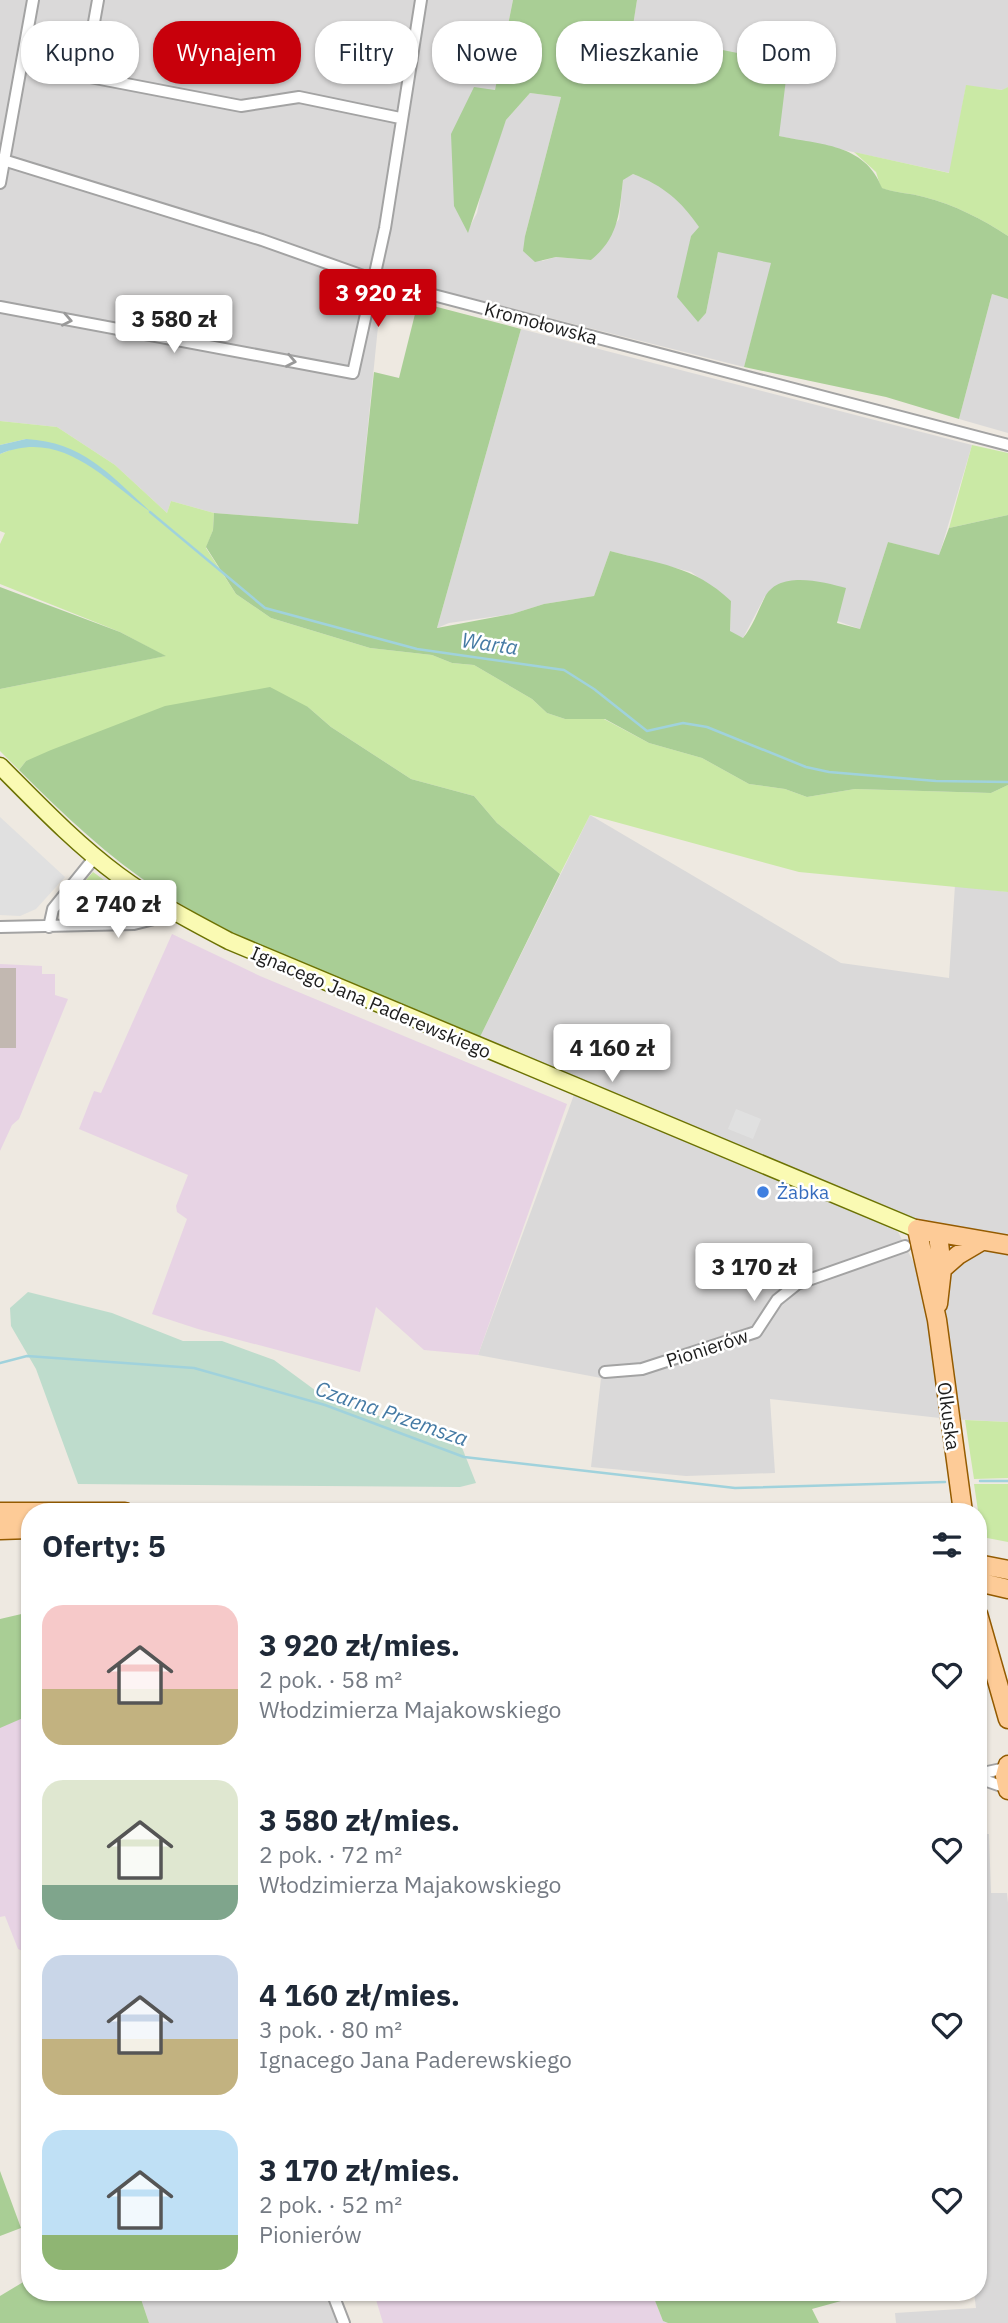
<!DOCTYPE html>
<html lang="pl">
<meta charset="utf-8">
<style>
:root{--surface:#fff;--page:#f2f2f3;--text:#1f2937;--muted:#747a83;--accent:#c8000b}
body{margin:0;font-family:"IBM Plex Sans",sans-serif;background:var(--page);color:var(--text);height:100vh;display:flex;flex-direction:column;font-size:26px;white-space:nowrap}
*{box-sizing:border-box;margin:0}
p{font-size:23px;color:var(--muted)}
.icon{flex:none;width:38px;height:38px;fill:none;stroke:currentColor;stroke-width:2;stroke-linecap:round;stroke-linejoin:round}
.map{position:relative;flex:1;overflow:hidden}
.side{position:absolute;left:21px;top:1503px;width:966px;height:798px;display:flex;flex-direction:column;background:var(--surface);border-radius:28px;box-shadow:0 2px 5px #0004}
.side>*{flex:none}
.top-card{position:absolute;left:21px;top:21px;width:966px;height:63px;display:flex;gap:14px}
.price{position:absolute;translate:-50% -60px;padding:0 16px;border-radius:7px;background:#fff;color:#222;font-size:23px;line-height:46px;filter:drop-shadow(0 2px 4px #0008)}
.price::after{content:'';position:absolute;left:50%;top:42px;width:21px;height:16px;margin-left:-10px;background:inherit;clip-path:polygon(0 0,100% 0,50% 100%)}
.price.selected{background:var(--accent);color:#fff}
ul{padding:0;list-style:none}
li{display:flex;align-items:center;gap:21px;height:175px;padding:0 21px}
li span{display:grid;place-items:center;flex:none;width:196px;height:140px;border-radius:21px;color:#555}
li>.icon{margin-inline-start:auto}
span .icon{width:84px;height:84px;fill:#fffc;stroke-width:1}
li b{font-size:30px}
h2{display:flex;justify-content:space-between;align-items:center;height:84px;padding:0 21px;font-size:30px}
.chip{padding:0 24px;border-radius:28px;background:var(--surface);box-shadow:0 2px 5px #0004;font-size:24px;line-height:63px}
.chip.selected{background:var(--accent);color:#fff}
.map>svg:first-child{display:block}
.residential{fill:#dad9d9}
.industrial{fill:#e7d3e4}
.grass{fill:#cae9a5}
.forest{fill:#a9ce95}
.wetland{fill:#bedccc}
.parking{fill:#e0e0e0}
.water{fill:#a0d2dc}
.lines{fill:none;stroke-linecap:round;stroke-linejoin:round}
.stream{stroke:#a0d2dc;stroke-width:2.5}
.building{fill:#c2b8b1}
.street-casing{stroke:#a3a3a3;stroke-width:14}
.secondary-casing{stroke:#6c7203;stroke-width:19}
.primary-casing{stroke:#945b00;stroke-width:21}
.street{stroke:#fff;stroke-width:10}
.secondary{stroke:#fafab3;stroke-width:16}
.primary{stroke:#fdcb97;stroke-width:18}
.oneway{stroke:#999}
.shop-dot{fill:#3f7fe0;stroke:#fff;stroke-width:2.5}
.labels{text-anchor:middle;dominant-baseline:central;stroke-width:5;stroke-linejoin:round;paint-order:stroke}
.street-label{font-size:19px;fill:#1c1c1c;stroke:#fff}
.shop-label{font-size:19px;fill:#366cbe;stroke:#fff;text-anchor:start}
.water-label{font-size:21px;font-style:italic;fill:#457aa4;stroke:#fff}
</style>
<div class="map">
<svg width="1008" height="2323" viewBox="0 0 1008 2323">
<rect width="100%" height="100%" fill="#eee9e1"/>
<!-- residential -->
<path class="residential" d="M 0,0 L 513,0 L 467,232 L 477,213 L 484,178 L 506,120 L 530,93 L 561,97 L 525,236 L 542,261 L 556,257 L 591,260 L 619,219 L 623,179 L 633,174 L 657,183 L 680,200 L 700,228 L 691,236 L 687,259 L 698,321 L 706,313 L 718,251 L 772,263 L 744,367 L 387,277 L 381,297 L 358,524 L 214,513 L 171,501 L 167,513 L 115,465 L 57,427 L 0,421 Z
M 637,0 L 1008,0 L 1008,87 L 1003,90 L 966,86 L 950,173 L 779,136 L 632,32 Z
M 992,294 L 1008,299 L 1008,433 L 959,419 Z
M 521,329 L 972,445 L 939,556 L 888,542 L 860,629 L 765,596 L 743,638 L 730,632 L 731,601 L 691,572 L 610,551 L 594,596 L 544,604 L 512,614 L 449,623 L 437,628 Z
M 590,815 L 841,963 L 949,978 L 955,885 L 1008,892 L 1008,1422 L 949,1419 L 770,1399 L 775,1473 L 686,1476 L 591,1467 L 601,1378 L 478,1355 L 575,1092 L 870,1217 L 898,1232 L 928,1290 L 917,1229 L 480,1037 Z
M 978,1834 L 989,1834 L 991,1893 L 1007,1893 L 1008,1903 L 1008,2323 L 896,2323 L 895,2313 L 976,2308 L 974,2293 L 978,2292 Z
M 139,2293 L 333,2293 L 343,2323 L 149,2323 Z"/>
<!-- industrial -->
<path class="industrial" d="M 172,934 L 260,976 L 567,1104 L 478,1355 L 424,1350 L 376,1307 L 360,1372 L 198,1329 L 152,1314 L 187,1219 L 177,1212 L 176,1206 L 188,1175 L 79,1129 L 94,1091 L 101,1093 Z
M 0,964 L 42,966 L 42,974 L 55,974 L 55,995 L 68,999 L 19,1119 L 12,1125 L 0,1151 Z
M 30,1715 L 30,1954 L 18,1949 L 5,1916 L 0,1917 L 0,1727 Z
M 374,2293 L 652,2293 L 663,2321 L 668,2323 L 383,2323 Z"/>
<!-- grass -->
<path class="grass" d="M 966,85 L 1002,90 L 1008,87 L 1008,236 C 982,219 955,205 924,197 C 910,193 896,193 881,188 L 876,172 L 854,152 L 949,173 Z
M 0,421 L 57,427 L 115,465 L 167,513 L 171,501 L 214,513 L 213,530 L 206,548 L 236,594 L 271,618 L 370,648 L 432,655 L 452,663 L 474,665 L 532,699 L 547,713 L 565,719 L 604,719 L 649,743 L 702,758 L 749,784 L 785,789 L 807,797 L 855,789 L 991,793 L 1008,785 L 1008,892 L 799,872 L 590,815 L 560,874 L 497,823 L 474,796 L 411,779 L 331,727 L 308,707 L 26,761 L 19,770 L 0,751 L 0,689 L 165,656 L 120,632 L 0,584 L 0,544 L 5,533 L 0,531 L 0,454 L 18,447 L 31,446 L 26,439 L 0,445 Z
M 972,445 L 1008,453 L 1008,515 L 949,528 Z
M 93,872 L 149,913 L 148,914 C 132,921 82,923 68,912 L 68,900 Z
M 965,1420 L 1008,1422 L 1008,1478 L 974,1479 Z
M 974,1484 L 1008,1484 L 1008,1542 L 982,1537 Z"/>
<!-- forest -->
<path class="forest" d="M 513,0 L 637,0 L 632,32 L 788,63 L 779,136 C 820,145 865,143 882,188 C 896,193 910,193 924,197 C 955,205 982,219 1008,236 L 1008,299 L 992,294 L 959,419 L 886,397 L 744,367 L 771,263 L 718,252 L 706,313 L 698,322 L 677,297 L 691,236 L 699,227 C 681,201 664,186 633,174 L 623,180 C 619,214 619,237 591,260 L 556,257 L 535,262 L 523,251 L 525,236 L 561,97 L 530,93 L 506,120 L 468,233 L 454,206 L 451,134 L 474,87 L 495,90 Z
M 418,302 L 521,329 L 437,628 L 512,614 L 544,604 L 594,596 L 610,551 C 658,564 693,565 731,601 L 730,631 L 743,638 C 753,626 757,613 764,599 C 777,569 823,582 846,588 L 837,623 L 860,629 L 888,542 L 939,555 L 949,528 L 1008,515 L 1008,785 L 991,793 L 855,789 L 807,797 L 785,789 L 749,784 L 702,758 L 649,743 L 605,719 L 565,719 L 547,713 L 532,699 L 474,665 L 452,663 L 432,655 L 370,648 L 271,618 L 236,594 L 206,547 L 213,530 L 214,513 L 358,524 L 374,372 L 399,378 Z
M 0,587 L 120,632 L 166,656 L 0,689 Z
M 270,687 L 308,707 L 331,727 L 411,779 L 474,796 L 497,823 L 560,874 L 480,1037 C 374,988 258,956 160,891 C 108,857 63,814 19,770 L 26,761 L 51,750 L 165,706 Z
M 30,1612 L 30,1715 L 0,1728 L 0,1619 Z
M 0,2171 L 21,2228 L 0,2236 Z
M 30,2278 L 30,2292 L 139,2293 L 149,2323 L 0,2323 L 0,2296 Z
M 652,2293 L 652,2292 L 870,2293 L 812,2309 L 819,2323 L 668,2323 L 663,2321 Z"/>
<!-- wetland -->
<path class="wetland" d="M 28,1292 L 112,1313 L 183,1341 L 222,1341 L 274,1360 L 323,1396 L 461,1445 L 476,1483 L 460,1487 L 78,1484 L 36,1369 L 11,1326 L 10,1308 Z"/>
<!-- parking -->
<path class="parking" d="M 0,817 L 65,877 L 36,909 L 20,916 L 0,915 Z
M 736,1109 L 761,1119 L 753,1139 L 728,1129 Z"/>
<!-- water -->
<path class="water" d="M 26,439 C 84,442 111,476 152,513 C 105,480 62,428 0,454 L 0,445 Z"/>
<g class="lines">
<!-- stream -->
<path class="stream" d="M 150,512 L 265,608 L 417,649 L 564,670 L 594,689 L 647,731 L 683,723 L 707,727 L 806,767 L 829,772 L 936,781 L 1008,782
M 0,1363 L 27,1356 L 194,1368 L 325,1405 L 464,1457 L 735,1488 L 945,1482
M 980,1481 L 1008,1481"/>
</g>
<!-- building -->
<path class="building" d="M 0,968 L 16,968 L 16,1048 L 0,1048 Z"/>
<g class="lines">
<!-- street casing -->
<g class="street-casing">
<path id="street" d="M 22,64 L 241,106 L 299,97 L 400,118
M 86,67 L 98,0
M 0,159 L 262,240 L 372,279 L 1008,445
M 0,183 L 33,0
M 0,307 L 353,373 L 385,228 L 421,0
M 0,927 L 134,924 L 154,919 L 166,907
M 49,927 L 53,909 L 95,857
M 605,1372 L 642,1369 L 756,1332 L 777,1300 L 797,1284 L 905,1246
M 978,1774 L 1006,1768
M 978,1778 L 1007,1788
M 332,2292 L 344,2323"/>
</g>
<!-- secondary casing -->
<g class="secondary-casing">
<path id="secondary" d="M 0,766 C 38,804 75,843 118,875 C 153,901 191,921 229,941 L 917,1229"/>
</g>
<!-- primary casing -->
<g class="primary-casing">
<path id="primary" d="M 938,1234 L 942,1269 L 938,1304
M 942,1269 L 958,1255 L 980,1242
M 0,1512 L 125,1512
M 963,1512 L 937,1320 L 917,1229 L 1008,1245
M 0,1530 L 30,1529
M 978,1564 L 1008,1570
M 978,1582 L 1008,1589
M 978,1614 L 1008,1719
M 1008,1765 L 1005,1776 L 1008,1790"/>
</g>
<!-- street -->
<use href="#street" class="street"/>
<!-- secondary -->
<use href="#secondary" class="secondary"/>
<!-- primary -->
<use href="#primary" class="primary"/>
</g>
<!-- one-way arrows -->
<defs><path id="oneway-chevron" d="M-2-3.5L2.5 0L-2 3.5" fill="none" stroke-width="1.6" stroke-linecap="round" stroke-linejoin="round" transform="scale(1.75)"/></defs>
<g class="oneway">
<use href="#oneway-chevron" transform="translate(67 320) rotate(11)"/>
<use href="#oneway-chevron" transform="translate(291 361) rotate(11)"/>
</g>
<!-- markers -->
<circle class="shop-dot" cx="763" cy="1192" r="7"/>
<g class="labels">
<!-- street labels -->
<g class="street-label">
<text transform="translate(541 323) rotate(15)">Kromołowska</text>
<text transform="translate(371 1002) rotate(23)">Ignacego Jana Paderewskiego</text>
<text transform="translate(707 1348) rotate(-18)">Pionierów</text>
<text transform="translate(949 1416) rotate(82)">Olkuska</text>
</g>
<!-- shop labels -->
<g class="shop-label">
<text x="777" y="1192">Żabka</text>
</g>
<!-- water labels -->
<g class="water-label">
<text transform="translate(490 643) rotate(8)">Warta</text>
<text transform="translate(392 1413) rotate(19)">Czarna Przemsza</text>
</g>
</g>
</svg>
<b class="price selected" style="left:378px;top:329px">3 920 zł</b>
<b class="price" style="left:174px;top:355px">3 580 zł</b>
<b class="price" style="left:118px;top:940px">2 740 zł</b>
<b class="price" style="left:612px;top:1084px">4 160 zł</b>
<b class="price" style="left:754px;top:1303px">3 170 zł</b>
<div class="top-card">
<a class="chip">Kupno</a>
<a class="chip selected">Wynajem</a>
<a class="chip">Filtry</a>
<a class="chip">Nowe</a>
<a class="chip">Mieszkanie</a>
<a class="chip">Dom</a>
</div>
<section class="side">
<h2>Oferty: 5<svg class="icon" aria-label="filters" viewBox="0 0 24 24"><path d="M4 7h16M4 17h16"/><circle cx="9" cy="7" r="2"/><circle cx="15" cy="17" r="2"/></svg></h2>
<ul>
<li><span style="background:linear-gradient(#f6c9c9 60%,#c2b280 0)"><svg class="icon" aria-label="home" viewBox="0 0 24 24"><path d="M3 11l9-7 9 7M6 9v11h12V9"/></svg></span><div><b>3 920 zł/mies.</b><p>2 pok. · 58 m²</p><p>Włodzimierza Majakowskiego</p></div><svg class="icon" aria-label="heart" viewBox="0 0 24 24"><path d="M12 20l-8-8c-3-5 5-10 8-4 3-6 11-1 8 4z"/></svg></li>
<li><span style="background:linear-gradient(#dfe7d0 75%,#7fa58c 0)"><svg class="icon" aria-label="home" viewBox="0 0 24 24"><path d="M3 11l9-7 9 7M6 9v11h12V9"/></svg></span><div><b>3 580 zł/mies.</b><p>2 pok. · 72 m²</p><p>Włodzimierza Majakowskiego</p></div><svg class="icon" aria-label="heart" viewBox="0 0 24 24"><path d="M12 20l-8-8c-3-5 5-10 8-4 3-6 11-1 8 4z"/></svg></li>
<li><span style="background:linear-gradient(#c9d6e8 60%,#c2b280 0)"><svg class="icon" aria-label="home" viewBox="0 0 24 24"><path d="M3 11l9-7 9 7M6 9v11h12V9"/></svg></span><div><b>4 160 zł/mies.</b><p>3 pok. · 80 m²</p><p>Ignacego Jana Paderewskiego</p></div><svg class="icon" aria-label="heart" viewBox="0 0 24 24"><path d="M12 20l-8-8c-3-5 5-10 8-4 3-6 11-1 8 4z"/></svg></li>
<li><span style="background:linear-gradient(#bfe0f5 75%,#8fb573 0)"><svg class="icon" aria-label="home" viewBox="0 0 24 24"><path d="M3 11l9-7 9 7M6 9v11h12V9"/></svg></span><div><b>3 170 zł/mies.</b><p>2 pok. · 52 m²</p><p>Pionierów</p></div><svg class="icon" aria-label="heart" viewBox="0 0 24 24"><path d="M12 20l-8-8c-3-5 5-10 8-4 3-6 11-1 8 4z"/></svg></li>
</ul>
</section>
</div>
